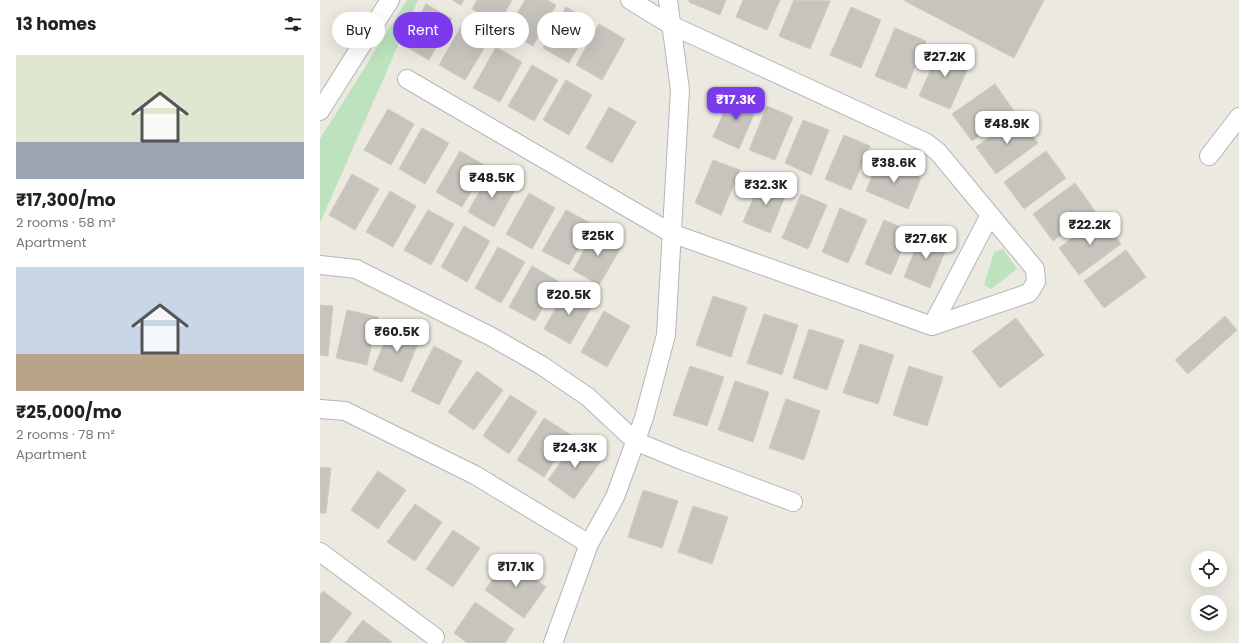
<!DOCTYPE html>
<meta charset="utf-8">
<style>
:root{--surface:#fff;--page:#f6f6f6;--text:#222;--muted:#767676;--accent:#7c3aed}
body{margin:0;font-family:Poppins,sans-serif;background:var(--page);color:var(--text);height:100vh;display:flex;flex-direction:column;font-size:15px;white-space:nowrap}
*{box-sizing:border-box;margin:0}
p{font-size:13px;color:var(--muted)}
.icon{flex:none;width:22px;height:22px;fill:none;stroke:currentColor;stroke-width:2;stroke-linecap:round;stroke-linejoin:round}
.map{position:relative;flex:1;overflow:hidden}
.sheet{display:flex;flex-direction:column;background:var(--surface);width:320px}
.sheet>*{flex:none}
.banner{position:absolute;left:12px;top:12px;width:380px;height:36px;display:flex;gap:8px}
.tools{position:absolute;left:871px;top:551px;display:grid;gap:8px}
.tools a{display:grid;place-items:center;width:36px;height:36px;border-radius:50%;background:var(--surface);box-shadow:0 4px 16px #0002;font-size:20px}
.price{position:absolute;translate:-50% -34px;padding:0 9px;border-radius:8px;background:#fff;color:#222;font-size:13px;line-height:26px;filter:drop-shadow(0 1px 2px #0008)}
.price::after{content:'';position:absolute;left:50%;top:24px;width:12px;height:9px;margin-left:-6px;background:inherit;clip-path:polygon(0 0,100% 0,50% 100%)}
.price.active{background:var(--accent);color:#fff}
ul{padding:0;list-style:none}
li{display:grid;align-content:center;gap:8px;height:212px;padding:0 16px}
li span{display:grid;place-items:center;height:124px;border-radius:0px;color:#555}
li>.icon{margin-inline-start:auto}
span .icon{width:72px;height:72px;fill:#fffc;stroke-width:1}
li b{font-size:17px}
h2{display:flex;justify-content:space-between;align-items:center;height:48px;padding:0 16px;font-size:17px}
.chip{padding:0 14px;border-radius:18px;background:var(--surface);box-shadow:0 4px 16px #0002;font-size:14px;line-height:36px}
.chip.active{background:var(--accent);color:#fff}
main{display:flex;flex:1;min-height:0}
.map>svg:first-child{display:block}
.green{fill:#bde2be}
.building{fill:#c6c4bd;stroke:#cfcbbf}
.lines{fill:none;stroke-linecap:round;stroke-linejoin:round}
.minor-casing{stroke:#b3b6ba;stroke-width:20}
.minor{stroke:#fff;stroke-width:18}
</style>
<main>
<section class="sheet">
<h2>13 homes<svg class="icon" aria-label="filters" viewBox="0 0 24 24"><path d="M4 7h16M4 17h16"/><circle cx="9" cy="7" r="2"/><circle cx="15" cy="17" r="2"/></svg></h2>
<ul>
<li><span style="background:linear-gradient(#dfe7d0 70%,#9aa5b1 0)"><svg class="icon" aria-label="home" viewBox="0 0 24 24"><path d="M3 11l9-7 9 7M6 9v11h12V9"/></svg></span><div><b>₹17,300/mo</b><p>2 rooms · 58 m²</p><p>Apartment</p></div></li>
<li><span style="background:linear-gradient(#c9d6e8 70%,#b9a48a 0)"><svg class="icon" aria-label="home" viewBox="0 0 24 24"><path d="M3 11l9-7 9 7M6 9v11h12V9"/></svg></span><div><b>₹25,000/mo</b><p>2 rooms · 78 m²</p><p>Apartment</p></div></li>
</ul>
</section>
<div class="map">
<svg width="919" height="643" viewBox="0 0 919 643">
<rect width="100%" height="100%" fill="#ebe9e0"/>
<!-- green -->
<path class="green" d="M 87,0 L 98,0 L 0,223 L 0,139 Z
M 683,249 L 697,269 L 671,289 L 664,285 L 674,252 Z"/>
<!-- building -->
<path class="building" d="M 132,0 L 144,0 L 141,5 Z
M 157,0 L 192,0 L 179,24 L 152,9 Z
M 205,0 L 227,0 L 236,5 L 213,46 L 187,31 Z
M 369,0 L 406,0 L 400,15 L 369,2 Z
M 423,0 L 460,0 L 447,30 L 416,17 Z
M 474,0 L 510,1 L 490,49 L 459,36 Z
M 583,0 L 724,0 L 694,58 Z
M 106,4 L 132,19 L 109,60 L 83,45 Z
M 246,7 L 272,22 L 249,63 L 223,48 Z
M 531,7 L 561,20 L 541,68 L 510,55 Z
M 279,24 L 305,39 L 282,80 L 256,65 Z
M 142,25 L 169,40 L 145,80 L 119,65 Z
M 575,28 L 606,41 L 586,89 L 555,76 Z
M 176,47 L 202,62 L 180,102 L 153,88 Z
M 620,48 L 651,61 L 630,109 L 599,96 Z
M 212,65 L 238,80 L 214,121 L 188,106 Z
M 246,80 L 272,95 L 249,135 L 223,120 Z
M 675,84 L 694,111 L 652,141 L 632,114 Z
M 412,94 L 438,105 L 419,149 L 393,137 Z
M 447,106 L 473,117 L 455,160 L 429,150 Z
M 289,107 L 316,122 L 292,163 L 266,148 Z
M 68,109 L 94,124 L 71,165 L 44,150 Z
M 698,116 L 718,143 L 676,174 L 656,147 Z
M 483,120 L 509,130 L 491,175 L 465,163 Z
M 102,128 L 129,143 L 105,184 L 79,169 Z
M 524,135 L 550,146 L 531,190 L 505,179 Z
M 140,151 L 166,166 L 142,207 L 116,192 Z
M 726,151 L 746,178 L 704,209 L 684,182 Z
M 393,160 L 420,170 L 401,215 L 375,203 Z
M 559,160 L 601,178 L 588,209 L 546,191 Z
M 171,171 L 197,186 L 174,227 L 148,212 Z
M 32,174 L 59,189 L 35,230 L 9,215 Z
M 442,178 L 468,189 L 450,233 L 423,222 Z
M 755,183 L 775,211 L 733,241 L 713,214 Z
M 70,191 L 96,206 L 73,247 L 46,232 Z
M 209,193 L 235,208 L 212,249 L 186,234 Z
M 481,194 L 507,205 L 488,249 L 462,238 Z
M 520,208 L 547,220 L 528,263 L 502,252 Z
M 108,210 L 134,224 L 111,265 L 84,250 Z
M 246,210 L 272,224 L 249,265 L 222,251 Z
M 781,217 L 801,244 L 759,275 L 739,248 Z
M 564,220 L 590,231 L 571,275 L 545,264 Z
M 144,226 L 170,241 L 147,282 L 121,267 Z
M 276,229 L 303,244 L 279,285 L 253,270 Z
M 602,233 L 628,244 L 610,288 L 584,277 Z
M 178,247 L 205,262 L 181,303 L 155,288 Z
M 806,250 L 826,277 L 784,308 L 764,281 Z
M 212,266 L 238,281 L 215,321 L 189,307 Z
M 247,288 L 274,303 L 250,344 L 224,329 Z
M 393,296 L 427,307 L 411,357 L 376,345 Z
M 0,305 L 13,306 L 8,356 L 0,355 Z
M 27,310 L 58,317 L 47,365 L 16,358 Z
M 284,311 L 310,326 L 287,367 L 261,352 Z
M 444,314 L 478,325 L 462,375 L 427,363 Z
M 905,316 L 917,330 L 868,374 L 855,360 Z
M 696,318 L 724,355 L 680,388 L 652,351 Z
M 72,324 L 101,336 L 82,382 L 53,370 Z
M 489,329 L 524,340 L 507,390 L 473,378 Z
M 540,344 L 574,355 L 558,404 L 523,393 Z
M 114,346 L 142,361 L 119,405 L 91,391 Z
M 370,366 L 404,377 L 387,426 L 353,415 Z
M 589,366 L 623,377 L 607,426 L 573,415 Z
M 157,371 L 183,390 L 154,430 L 128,412 Z
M 415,381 L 449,392 L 433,442 L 398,430 Z
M 190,395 L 217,412 L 189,454 L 163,436 Z
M 466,399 L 500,411 L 484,460 L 449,448 Z
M 224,418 L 251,435 L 224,477 L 197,460 Z
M 257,440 L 283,458 L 254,499 L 228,480 Z
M 0,467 L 11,468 L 6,513 L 0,513 Z
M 58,471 L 86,490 L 58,529 L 31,510 Z
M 323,490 L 358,501 L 342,548 L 308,537 Z
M 95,504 L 122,522 L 95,561 L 67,542 Z
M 373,506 L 408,517 L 392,564 L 358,552 Z
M 133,530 L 160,548 L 133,587 L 106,569 Z
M 187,559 L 226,587 L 204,618 L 165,590 Z
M 3,591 L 32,613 L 9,643 L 0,643 L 0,595 Z
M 155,602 L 194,629 L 185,643 L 147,643 L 134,633 Z
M 43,620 L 72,642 L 71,643 L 25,643 Z"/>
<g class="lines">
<!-- minor casing -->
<g class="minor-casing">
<path id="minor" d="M 87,79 L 351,233 L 612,326 L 709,293 L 716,282 L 715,269 L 618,152 L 605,142 L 351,25 L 310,0
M 0,111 L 70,0
M 889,156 L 919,117
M 0,265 L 36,269 L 170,336 L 221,365 L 268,397 L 315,441 L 361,460 L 473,502
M 612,326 L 670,215
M 0,409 L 25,411 L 155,475 L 269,544
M 0,552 L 115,637
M 233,643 L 269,544 L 295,497 L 324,418 L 346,335 L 360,90 L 348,0"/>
</g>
<!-- minor -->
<use href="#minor" class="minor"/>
</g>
</svg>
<div class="tools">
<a><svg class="icon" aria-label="locate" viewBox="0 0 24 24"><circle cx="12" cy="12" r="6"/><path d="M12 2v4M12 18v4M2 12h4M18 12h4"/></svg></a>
<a><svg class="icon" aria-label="layers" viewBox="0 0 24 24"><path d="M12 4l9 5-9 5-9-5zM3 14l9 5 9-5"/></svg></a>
</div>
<b class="price" style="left:625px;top:78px">₹27.2K</b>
<b class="price active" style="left:416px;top:121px">₹17.3K</b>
<b class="price" style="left:687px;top:145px">₹48.9K</b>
<b class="price" style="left:574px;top:184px">₹38.6K</b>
<b class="price" style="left:172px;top:199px">₹48.5K</b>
<b class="price" style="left:446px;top:206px">₹32.3K</b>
<b class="price" style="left:770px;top:246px">₹22.2K</b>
<b class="price" style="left:278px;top:257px">₹25K</b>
<b class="price" style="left:606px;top:260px">₹27.6K</b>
<b class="price" style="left:249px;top:316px">₹20.5K</b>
<b class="price" style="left:77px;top:353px">₹60.5K</b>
<b class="price" style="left:255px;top:469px">₹24.3K</b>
<b class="price" style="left:196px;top:588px">₹17.1K</b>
<div class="banner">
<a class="chip">Buy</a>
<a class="chip active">Rent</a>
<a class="chip">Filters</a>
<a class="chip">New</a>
</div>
</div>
</main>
